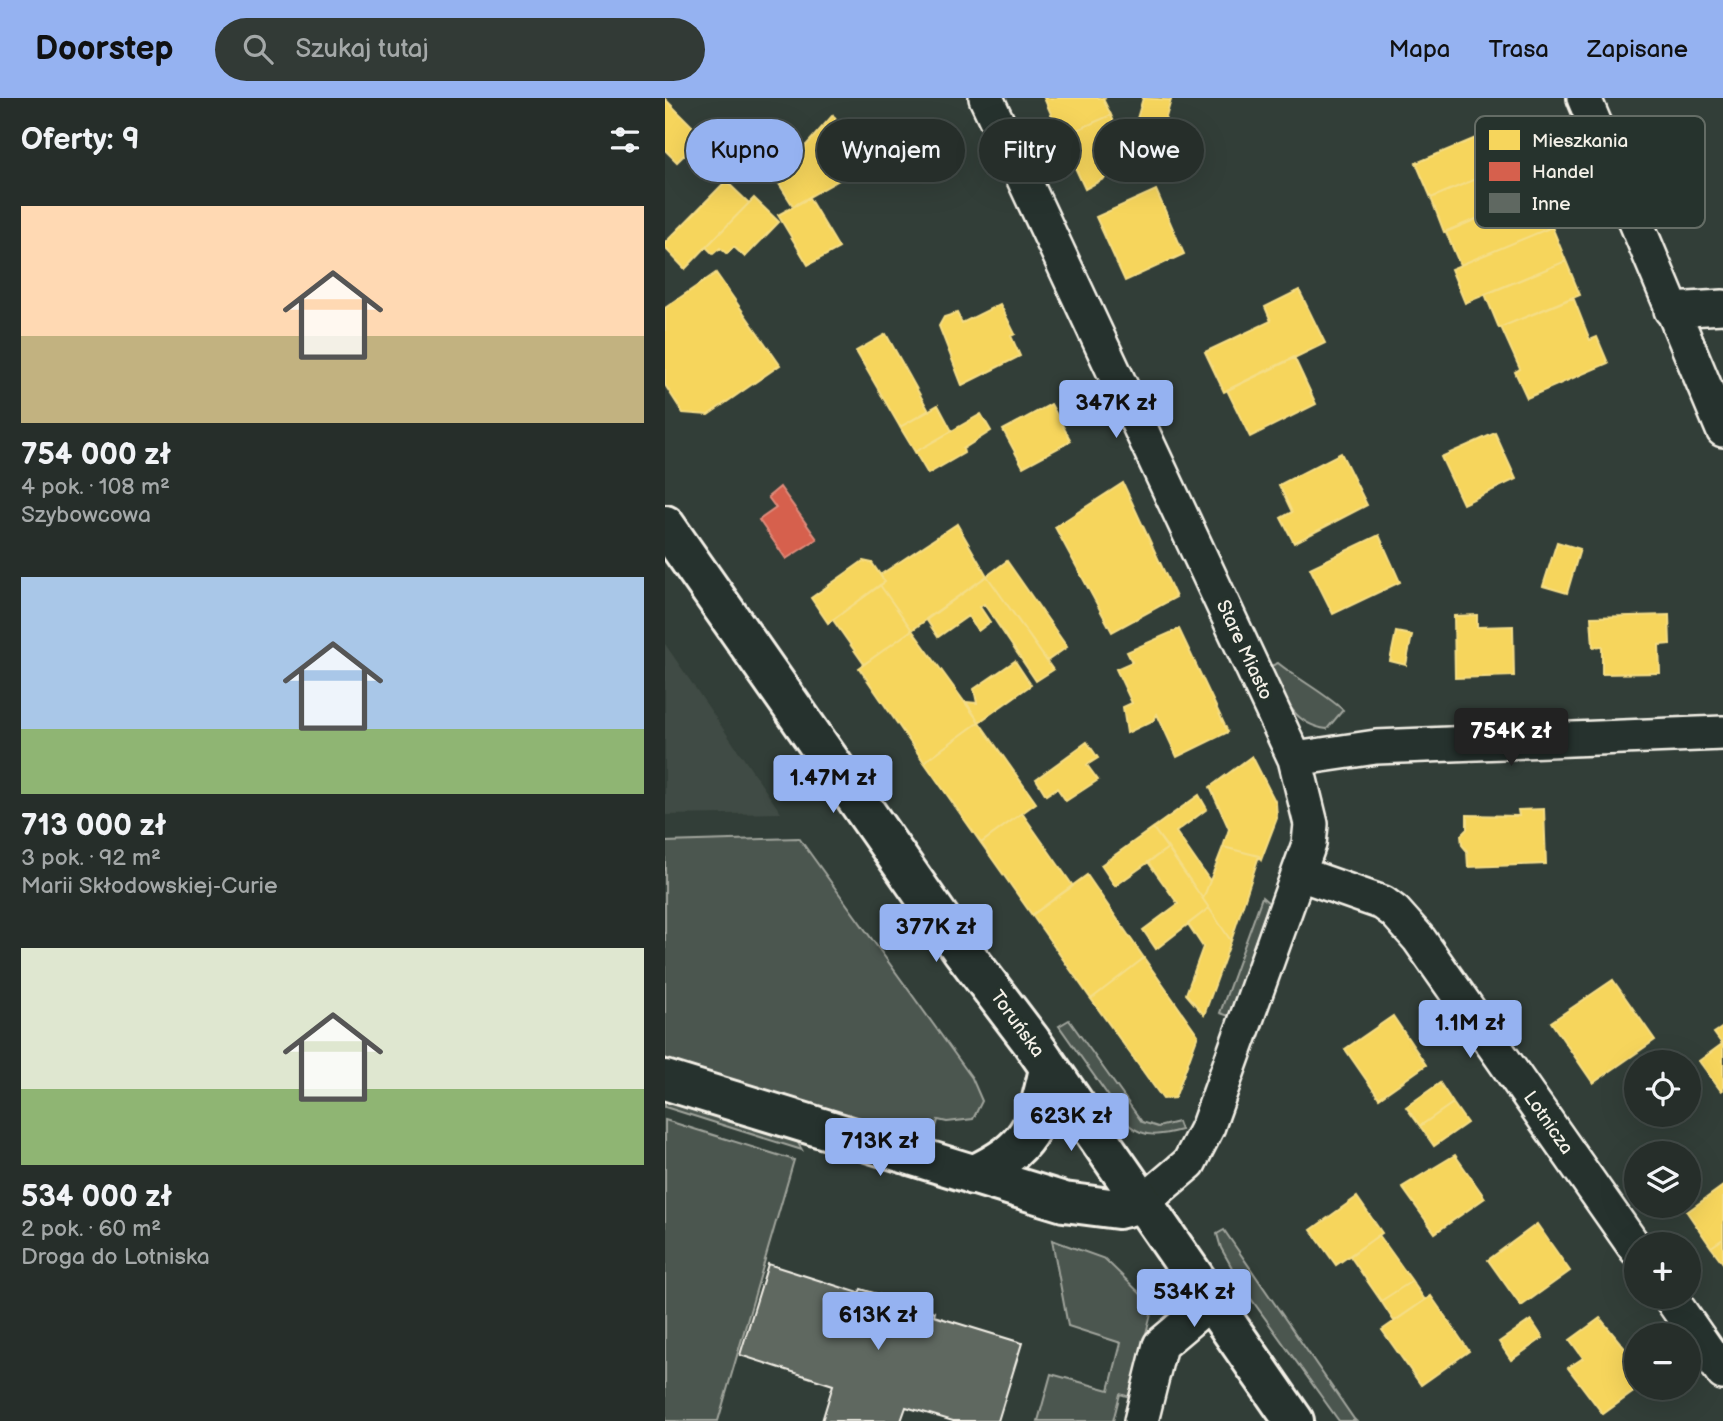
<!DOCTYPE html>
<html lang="pl">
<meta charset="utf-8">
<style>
:root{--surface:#262e2a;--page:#323a36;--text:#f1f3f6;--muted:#a4a8a8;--line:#424a47;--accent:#95b2f1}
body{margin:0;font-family:"Balsamiq Sans",sans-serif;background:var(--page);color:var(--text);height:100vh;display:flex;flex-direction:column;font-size:26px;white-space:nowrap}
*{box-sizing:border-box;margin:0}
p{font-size:23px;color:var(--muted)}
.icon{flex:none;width:38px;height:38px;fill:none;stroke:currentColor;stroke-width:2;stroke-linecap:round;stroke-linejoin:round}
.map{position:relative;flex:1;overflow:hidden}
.panel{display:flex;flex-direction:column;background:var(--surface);width:665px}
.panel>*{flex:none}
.guide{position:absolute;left:21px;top:21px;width:665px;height:63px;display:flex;gap:14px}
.controls{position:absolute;left:959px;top:952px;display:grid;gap:14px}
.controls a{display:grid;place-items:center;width:77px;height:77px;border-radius:50%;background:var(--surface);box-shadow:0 7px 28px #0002,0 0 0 2px var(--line);font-size:35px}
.price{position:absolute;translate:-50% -60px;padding:0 16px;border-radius:7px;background:var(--accent);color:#111;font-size:23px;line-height:46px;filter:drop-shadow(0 2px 4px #0008)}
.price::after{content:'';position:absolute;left:50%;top:42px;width:21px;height:16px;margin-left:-10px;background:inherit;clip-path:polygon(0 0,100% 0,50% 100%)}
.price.on{background:#222;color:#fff}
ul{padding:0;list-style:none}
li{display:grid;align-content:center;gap:14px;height:371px;padding:0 21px}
li span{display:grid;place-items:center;height:217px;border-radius:0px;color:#555}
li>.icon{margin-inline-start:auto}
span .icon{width:126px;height:126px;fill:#fffc;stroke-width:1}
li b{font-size:30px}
h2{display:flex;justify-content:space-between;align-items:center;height:84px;padding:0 21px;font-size:30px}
.pill{padding:0 24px;border-radius:32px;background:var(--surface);box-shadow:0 7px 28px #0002,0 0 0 2px var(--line);font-size:24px;line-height:63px}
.pill.on{background:var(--accent);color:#111}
header{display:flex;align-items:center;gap:42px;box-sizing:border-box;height:98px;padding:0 35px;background:var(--accent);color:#111}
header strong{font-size:33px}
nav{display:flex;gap:38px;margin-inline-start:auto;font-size:24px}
.search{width:490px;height:63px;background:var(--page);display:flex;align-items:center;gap:18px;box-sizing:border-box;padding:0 24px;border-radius:38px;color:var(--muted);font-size:26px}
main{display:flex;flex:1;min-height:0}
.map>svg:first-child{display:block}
.built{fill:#404b44}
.green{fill:#4c564f;stroke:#a0a49c;stroke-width:2}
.homes{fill:#f6d55c;stroke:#f5dd86;stroke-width:2}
.shops{fill:#d6604d;stroke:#df8c7c;stroke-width:2}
.building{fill:#5f6861;stroke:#f4f1e8;stroke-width:2}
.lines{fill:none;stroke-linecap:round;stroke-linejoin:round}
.street-casing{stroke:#f4f1e8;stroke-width:38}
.secondary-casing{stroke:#f4f1e8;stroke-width:44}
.street{stroke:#26332d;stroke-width:33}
.secondary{stroke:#26332d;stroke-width:38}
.labels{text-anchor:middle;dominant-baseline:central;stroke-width:7;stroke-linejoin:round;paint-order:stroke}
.street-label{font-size:19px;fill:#f4f1e8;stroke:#26332d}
.key{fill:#26332d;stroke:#646c65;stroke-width:2}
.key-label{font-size:19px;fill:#f4f1e8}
</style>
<header>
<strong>Doorstep</strong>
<div class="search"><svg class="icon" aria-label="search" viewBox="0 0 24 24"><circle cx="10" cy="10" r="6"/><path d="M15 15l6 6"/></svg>Szukaj tutaj</div>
<nav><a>Mapa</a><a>Trasa</a><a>Zapisane</a></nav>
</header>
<main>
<section class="panel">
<h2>Oferty: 9<svg class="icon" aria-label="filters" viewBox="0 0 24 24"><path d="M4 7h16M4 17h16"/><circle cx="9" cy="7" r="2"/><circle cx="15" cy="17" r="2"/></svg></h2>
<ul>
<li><span style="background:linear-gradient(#ffd9b3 60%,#c2b280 0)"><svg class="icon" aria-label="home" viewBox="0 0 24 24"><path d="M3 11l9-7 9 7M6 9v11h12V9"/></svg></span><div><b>754 000 zł</b><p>4 pok. · 108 m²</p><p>Szybowcowa</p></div></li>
<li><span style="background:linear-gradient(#a9c7e8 70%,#8fb573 0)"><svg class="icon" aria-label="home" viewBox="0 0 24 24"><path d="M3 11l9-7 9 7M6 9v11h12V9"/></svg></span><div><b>713 000 zł</b><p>3 pok. · 92 m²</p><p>Marii Skłodowskiej-Curie</p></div></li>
<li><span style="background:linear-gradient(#dfe7d0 65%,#8fb573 0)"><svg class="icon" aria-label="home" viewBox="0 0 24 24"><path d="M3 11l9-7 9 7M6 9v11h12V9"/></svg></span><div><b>534 000 zł</b><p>2 pok. · 60 m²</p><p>Droga do Lotniska</p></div></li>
</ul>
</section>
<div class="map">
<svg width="1058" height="1323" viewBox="0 0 1058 1323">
<rect width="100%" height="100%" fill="#323e38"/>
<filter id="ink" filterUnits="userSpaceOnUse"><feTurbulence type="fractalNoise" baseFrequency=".0143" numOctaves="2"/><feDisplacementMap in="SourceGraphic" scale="14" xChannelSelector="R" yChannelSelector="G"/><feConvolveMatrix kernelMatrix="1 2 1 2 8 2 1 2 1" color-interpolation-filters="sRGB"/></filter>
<g filter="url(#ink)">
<!-- built -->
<path class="built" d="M 0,546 L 116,715 L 0,717 Z"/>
<!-- green -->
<path class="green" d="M 613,565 C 634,582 658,594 678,612 L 662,631 C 626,626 619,598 606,568 Z
M 134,740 L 307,980 L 317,1003 L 308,1021 L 282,1024 L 273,1022 L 267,1044 L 0,961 L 0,744 Z
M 597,799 L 604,805 L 564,918 L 555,915 Z
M 404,922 L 477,1024 L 493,1029 L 513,1024 L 516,1032 C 497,1037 480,1041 464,1027 L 394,928 Z
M 0,1000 L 131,1041 L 137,1052 L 0,1009 Z
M 0,1022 L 129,1062 L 53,1323 L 0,1323 Z
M 559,1132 L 689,1321 L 691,1323 L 674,1323 L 579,1191 L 556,1150 L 552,1136 Z
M 387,1142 L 440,1161 L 488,1208 L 465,1299 L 455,1296 L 448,1323 L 373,1323 L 386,1276 L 444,1292 L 456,1245 L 403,1228 Z"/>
<!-- homes -->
<path class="homes" d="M 379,0 L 441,0 L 438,1 L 446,17 L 396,39 Z
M 478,0 L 506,2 L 494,43 L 479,61 L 462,55 Z
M 0,1 L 38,39 L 12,64 L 0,52 Z
M 168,17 L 199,68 L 128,108 L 111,81 Z
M 446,17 L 462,55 L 451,74 L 420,91 L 396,39 Z
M 844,26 L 858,61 L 766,100 L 751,65 Z
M 858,61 L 873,96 L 779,134 L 766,100 Z
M 61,83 L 84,105 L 20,171 L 0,150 L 0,145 Z
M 491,92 L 519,156 L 460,183 L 431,119 Z
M 869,97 L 887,129 L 795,167 L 781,134 Z
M 89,100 L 114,124 L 80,159 L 69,149 L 62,156 L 55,150 L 48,156 L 41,149 Z
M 144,100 L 174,150 L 143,167 L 113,117 Z
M 887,129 L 901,163 L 800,205 L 786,171 Z
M 901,163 L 915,197 L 834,230 L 820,196 Z
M 51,175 L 115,267 L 43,317 L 18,315 L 0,287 L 0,210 Z
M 634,192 L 660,245 L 559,294 L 540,254 L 606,223 L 600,209 Z
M 908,199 L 925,242 L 932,239 L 943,265 L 862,300 L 850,274 L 855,271 L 836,229 Z
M 335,206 L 350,236 L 346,238 L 355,258 L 297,287 L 274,228 L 279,219 L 292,215 L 297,225 Z
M 221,236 L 264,313 L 235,329 L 191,253 Z
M 629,259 L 651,306 L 585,339 L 562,292 Z
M 386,306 L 406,343 L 358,369 L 338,332 Z
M 273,307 L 287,333 L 250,354 L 235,329 Z
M 316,316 L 326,333 L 298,351 L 299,355 L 263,376 L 250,354 Z
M 830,335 L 851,381 L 798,406 L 776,359 Z
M 676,355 L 702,407 L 629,445 L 616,420 L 627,414 L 614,387 Z
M 458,385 L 511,499 L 447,534 L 390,429 Z
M 292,426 L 322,478 L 247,532 L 215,487 L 220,484 L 215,477 Z
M 714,437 L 735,484 L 668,516 L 645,470 Z
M 892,444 L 915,451 L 902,495 L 878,488 Z
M 198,463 L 207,465 L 220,484 L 163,525 L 146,500 Z
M 342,463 L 402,549 L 382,563 L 322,478 Z
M 322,478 L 388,572 L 371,583 L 319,506 L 315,509 L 325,524 L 313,533 L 303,518 L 273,539 L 261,521 Z
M 215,487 L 247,532 L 199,566 L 168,522 Z
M 812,517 L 812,529 L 848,528 L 849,578 L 790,580 L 789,518 Z
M 1004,517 L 1005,546 L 994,547 L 995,575 L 937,576 L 937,548 L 928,549 L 926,519 Z
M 514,531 L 563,634 L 512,659 L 492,616 L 489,622 L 462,635 L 458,609 L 467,605 L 451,571 L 467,564 L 462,554 Z
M 247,532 L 314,624 L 259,664 L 194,570 Z
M 731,534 L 747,537 L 741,567 L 725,563 Z
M 350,563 L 366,587 L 314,624 L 301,604 L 312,605 L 309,591 Z
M 314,624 L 371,705 L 316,745 L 259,664 Z
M 422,644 L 433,660 L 422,667 L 433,682 L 401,703 L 392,690 L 381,697 L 371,681 Z
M 587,658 L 611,705 L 612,720 L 596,762 L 594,758 L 558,749 L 564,731 L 545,689 Z
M 534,697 L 542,711 L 511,734 L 545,783 L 538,801 L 488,730 Z
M 879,711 L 881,766 L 803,769 L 802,753 L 797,747 L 796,737 L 802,731 L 802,717 L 854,718 L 853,712 Z
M 357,715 L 408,788 L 367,817 L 316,745 Z
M 488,730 L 503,750 L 450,788 L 436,767 Z
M 558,749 L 594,758 L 566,843 L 538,801 Z
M 503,750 L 544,810 L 491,851 L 478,832 L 513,806 L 483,764 Z
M 422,777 L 479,860 L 426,901 L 367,817 Z
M 544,810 L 566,843 L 539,917 L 521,896 L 538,849 L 523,826 Z
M 479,860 L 533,937 L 510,1000 L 498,1001 L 426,901 Z
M 948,882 L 990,942 L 928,985 L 886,924 Z
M 728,918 L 761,967 L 714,1000 L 680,951 Z
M 1058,929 L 1058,992 L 1056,993 L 1034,963 L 1057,946 L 1049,935 Z
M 775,985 L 788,1005 L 755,1028 L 741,1009 Z
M 788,1005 L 802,1025 L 769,1048 L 755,1028 Z
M 790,1057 L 820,1100 L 770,1135 L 737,1089 Z
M 1058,1088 L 1058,1141 L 1046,1149 L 1022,1114 Z
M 692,1099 L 717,1135 L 671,1167 L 646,1132 Z
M 872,1126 L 905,1173 L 856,1208 L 823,1162 Z
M 714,1137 L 747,1183 L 716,1203 L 685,1158 Z
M 1058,1141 L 1058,1165 L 1046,1149 Z
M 747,1183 L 760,1202 L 729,1223 L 716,1203 Z
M 766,1198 L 804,1253 L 756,1287 L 717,1232 Z
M 935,1220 L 971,1264 L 971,1290 L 974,1290 L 938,1316 L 903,1270 L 918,1260 L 905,1242 Z
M 866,1222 L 878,1240 L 846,1262 L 834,1244 Z"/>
<!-- shops -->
<path class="shops" d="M 115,389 L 152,441 L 121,461 L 94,422 L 111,410 L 103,399 Z"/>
<!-- building -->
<path class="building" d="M 103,1166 L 194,1195 L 196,1191 L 270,1214 L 269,1218 L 357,1245 L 333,1323 L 288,1323 L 241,1309 L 236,1323 L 157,1323 L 168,1287 L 75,1257 Z"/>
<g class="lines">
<!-- street casing -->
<g class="street-casing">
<path id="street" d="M 321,0 L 630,661 L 646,726 L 644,746 L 543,1028 L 524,1065 L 477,1105
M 919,0 L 1058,332
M 1006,212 L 1058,209
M 630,661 L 711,649 L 1058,635
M 635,776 L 718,805 L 730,814 L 754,841 L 971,1151
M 1005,1199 L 1058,1275
M 476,1323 L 495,1247 L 546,1204"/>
</g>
<!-- secondary casing -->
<g class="secondary-casing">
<path id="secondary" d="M 0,427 L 297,852 L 366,943 L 629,1323
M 0,982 L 399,1104 L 453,1111 L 477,1105
M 308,1077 C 365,1050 371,1030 384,971"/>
</g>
<!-- street -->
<use href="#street" class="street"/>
<!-- secondary -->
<use href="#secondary" class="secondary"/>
</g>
</g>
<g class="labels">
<!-- street labels -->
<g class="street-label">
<text transform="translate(579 552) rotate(65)">Stare Miasto</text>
<text transform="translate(352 926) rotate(54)">Toruńska</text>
<text transform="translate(883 1025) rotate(55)">Lotnicza</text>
</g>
</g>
<!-- legend -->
<rect x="810" y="18" width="230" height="112" rx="10" class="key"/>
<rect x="824" y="32" width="31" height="20" fill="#f6d55c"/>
<rect x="824" y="64" width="31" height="19" fill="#d6604d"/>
<rect x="824" y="95" width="31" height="20" fill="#5f6861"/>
<g class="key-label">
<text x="867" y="49">Mieszkania</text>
<text x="867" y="80">Handel</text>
<text x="867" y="112">Inne</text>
</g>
</svg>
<div class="controls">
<a><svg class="icon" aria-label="locate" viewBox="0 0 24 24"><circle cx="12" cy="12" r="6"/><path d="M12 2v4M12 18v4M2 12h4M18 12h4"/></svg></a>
<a><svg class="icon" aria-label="layers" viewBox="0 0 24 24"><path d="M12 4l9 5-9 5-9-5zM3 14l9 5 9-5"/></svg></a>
<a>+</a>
<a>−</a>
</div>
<b class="price" style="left:451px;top:342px">347K zł</b>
<b class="price on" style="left:846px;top:670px">754K zł</b>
<b class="price" style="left:168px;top:717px">1.47M zł</b>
<b class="price" style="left:271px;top:866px">377K zł</b>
<b class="price" style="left:805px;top:962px">1.1M zł</b>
<b class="price" style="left:406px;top:1055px">623K zł</b>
<b class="price" style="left:215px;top:1080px">713K zł</b>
<b class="price" style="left:529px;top:1231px">534K zł</b>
<b class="price" style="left:213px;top:1254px">613K zł</b>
<div class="guide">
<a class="pill on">Kupno</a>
<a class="pill">Wynajem</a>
<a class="pill">Filtry</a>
<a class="pill">Nowe</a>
</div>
</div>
</main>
